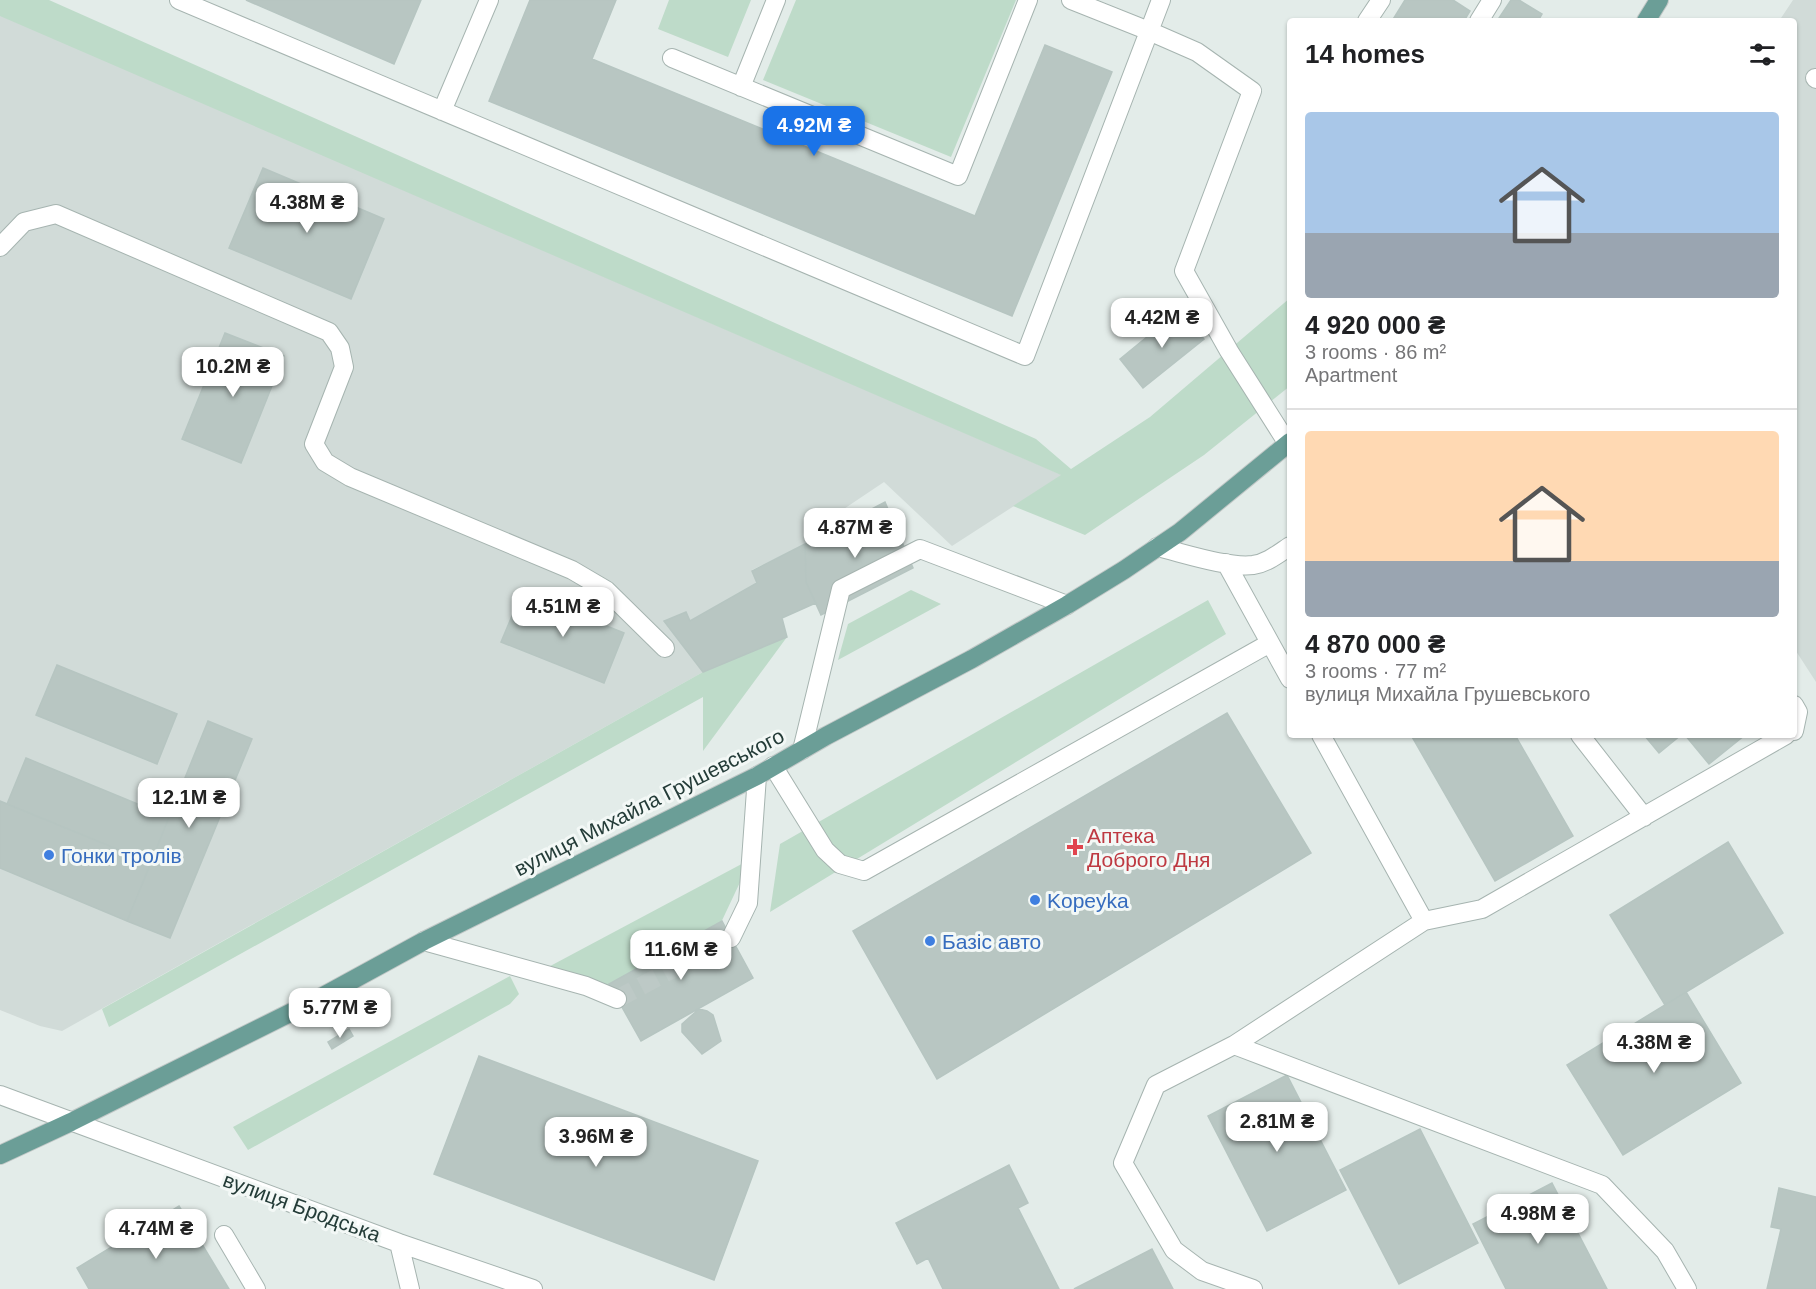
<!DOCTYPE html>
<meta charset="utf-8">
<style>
:root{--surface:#fff;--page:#f2f2f2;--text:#202124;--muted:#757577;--line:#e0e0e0;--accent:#1a73e8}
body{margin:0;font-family:Arial,sans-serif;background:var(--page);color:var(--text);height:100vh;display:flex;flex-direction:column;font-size:22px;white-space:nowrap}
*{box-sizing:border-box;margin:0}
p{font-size:20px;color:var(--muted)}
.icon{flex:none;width:33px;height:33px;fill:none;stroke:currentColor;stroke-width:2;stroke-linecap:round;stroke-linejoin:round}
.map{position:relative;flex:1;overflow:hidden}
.panel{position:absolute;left:1287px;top:18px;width:510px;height:720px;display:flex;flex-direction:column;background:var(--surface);border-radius:6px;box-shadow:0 2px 4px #0004}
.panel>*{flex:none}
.price{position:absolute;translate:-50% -51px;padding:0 14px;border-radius:12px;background:#fff;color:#222;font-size:20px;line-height:39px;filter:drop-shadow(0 2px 3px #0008)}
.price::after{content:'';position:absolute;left:50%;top:36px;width:18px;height:14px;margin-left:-9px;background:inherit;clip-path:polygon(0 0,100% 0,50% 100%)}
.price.current{background:var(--accent);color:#fff}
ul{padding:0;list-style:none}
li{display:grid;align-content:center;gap:12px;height:318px;padding:0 18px}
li+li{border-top:2px solid var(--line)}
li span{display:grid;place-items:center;height:186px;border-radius:6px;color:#555}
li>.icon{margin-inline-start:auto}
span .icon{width:108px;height:108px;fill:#fffc;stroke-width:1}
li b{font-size:26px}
h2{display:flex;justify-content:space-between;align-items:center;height:72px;padding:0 18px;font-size:26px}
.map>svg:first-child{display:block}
.built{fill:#d1dbd8}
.green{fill:#bedbc9}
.building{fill:#b8c6c2;stroke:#b6c5c1;stroke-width:1.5}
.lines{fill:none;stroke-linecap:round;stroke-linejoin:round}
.minor-tunnel{stroke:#bdc9c6;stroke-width:18;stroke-dasharray:18 9;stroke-linecap:butt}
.minor-casing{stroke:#a6b4b0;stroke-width:20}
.major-casing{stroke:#c2c8c7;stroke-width:20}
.minor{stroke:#fff;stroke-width:18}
.major{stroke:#6b9e97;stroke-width:18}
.health-dot{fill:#e0444e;stroke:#f3f8f6;stroke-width:2}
.shop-dot{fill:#3f7fe0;stroke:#f3f8f6;stroke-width:2}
.labels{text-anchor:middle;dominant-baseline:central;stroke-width:6;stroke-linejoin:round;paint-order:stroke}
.street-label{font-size:21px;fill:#243c38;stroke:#f3f8f6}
.health-label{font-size:21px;fill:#be3a42;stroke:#f3f8f6;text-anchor:start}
.shop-label{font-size:21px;fill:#366cbe;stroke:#f3f8f6;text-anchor:start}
</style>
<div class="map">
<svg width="1816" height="1289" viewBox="0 0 1816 1289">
<rect width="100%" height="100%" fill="#e3ece9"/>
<!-- built -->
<path class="built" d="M 1793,0 L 1816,0 L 1816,682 L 1794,648 L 1794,21 L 1779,21 Z
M 0,15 L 1062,475 L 952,546 L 884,482 L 808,533 L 805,544 L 752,570 L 757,583 L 690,621 L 686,612 L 665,621 L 703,672 L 62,1031 L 40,1026 L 0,1010 Z"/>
<!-- green -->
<path class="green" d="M 0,0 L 49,0 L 1036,439 L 1071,469 L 1150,417 L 1290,298 L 1290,386 L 1204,455 L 1085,535 L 1013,506 L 1061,475 L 0,16 Z
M 669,0 L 751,0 L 728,57 L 658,29 Z
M 796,0 L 1016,0 L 951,157 L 763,80 Z
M 911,590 L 941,604 L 838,660 L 848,624 Z
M 1208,600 L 1226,634 L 770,912 L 780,844 Z
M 787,637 L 703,751 L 703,697 L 109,1027 L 102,1009 L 703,672 Z
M 751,859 L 709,948 L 630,991 L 539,972 Z
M 510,976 L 519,994 L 510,1004 L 248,1150 L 233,1127 Z"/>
<!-- building -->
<path class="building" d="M 246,0 L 421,0 L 394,64 Z
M 530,0 L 616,0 L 592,59 L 975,216 L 1045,45 L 1112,72 L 1012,316 L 489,101 Z
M 1405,0 L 1453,0 L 1470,11 L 1464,21 L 1392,21 Z
M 1511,0 L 1519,0 L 1542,14 L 1538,21 L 1497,21 Z
M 263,168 L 384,219 L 351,299 L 229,248 Z
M 1181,309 L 1204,339 L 1143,388 L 1120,359 Z
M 225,333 L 284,356 L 241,463 L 182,439 Z
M 885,502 L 913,568 L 821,615 L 806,582 L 805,544 Z
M 805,544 L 806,582 L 816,603 L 782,618 L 787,637 L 703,672 L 664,621 L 686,612 L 690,621 L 757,583 L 752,571 Z
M 522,592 L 624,633 L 604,683 L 501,642 Z
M 57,665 L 177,714 L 157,764 L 36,715 Z
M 1227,713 L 1311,853 L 937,1079 L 853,931 Z
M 208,721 L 252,739 L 170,938 L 127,921 Z
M 1411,735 L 1515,735 L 1573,836 L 1495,881 Z
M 1644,735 L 1681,735 L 1659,753 Z
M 1685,735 L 1745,735 L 1709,764 Z
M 26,758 L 169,817 L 151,863 L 7,804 Z
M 0,801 L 151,863 L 127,921 L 0,868 Z
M 1728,842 L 1783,933 L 1665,1005 L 1610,915 Z
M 722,921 L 753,978 L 641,1041 L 609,984 Z
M 1686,992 L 1741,1083 L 1623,1155 L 1567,1065 Z
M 699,1009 L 707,1011 L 713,1015 L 721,1041 L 702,1054 L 682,1032 L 682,1024 Z
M 349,1029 L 353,1036 L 332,1049 L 328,1042 Z
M 479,1056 L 758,1161 L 714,1280 L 434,1174 Z
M 1287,1075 L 1346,1190 L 1267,1231 L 1208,1116 Z
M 1420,1129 L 1478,1243 L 1399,1284 L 1340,1170 Z
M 1009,1165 L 1028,1203 L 1018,1208 L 1059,1289 L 943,1289 L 928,1258 L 917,1264 L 896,1223 Z
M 1552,1183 L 1607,1289 L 1506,1289 L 1473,1224 Z
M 1779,1188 L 1816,1197 L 1816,1289 L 1767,1289 L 1781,1229 L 1771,1227 Z
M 179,1206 L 229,1289 L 89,1289 L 77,1268 Z
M 1152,1249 L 1173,1289 L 1074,1289 Z"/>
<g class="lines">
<!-- minor-tunnel -->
<path class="minor-tunnel" d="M 617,999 L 731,938"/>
<!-- minor casing -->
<g class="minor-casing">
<path id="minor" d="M 179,0 L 1025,356 L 1161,0
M 1071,0 L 1149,31 L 1197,52 L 1252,91 L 1184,271 L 1229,351 L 1288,444
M 1367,21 L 1381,0
M 1479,21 L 1492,0
M 672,58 L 958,176 L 1028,0
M 1815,78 L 1816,79
M 741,87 L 776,0
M 442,111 L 489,0
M 0,247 L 24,222 L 56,214 L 329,332 L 340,348 L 344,367 L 314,444 L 325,462 L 350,477 L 572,570 L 606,590 L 665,648
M 1157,547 C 1183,553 1227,568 1253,565 C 1267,563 1278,554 1290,546
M 1226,563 L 1290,679
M 1794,705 L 1798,712 L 1794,731
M 1321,735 L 1424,921
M 1580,735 L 1644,817
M 802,750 L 841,589 L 920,549 L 1067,605
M 773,766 L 825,850 L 840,864 L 864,871 L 1270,643
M 731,938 L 748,903 L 757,776
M 424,941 L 586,986 L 617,999
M 1234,1045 L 1424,921 L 1482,909 L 1786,735
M 0,1095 L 399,1243 L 533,1289
M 224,1235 L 256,1289
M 399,1243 L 410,1289
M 1253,1289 L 1202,1271 L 1174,1250 L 1123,1163 L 1156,1085 L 1234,1045 L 1602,1185 L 1665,1251 L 1687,1289"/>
</g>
<!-- major casing -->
<g class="major-casing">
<path id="major" d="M 1646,21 L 1659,0
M 0,1155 L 71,1122 L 316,1000 L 424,941 L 757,776 L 826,736 L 972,659 L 1067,605 L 1124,570 L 1180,532 L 1290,442"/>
</g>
<!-- minor -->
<use href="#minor" class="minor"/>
<!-- major -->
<use href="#major" class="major"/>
</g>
<!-- markers -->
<path class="health-dot" d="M1072 838h6v6h6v6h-6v6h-6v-6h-6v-6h6z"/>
<g class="shop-dot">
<circle cx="49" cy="855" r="6"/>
<circle cx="1035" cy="900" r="6"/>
<circle cx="930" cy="941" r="6"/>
</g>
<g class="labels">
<!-- street labels -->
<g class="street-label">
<text transform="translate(649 802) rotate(-27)">вулиця Михайла Грушевського</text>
<text transform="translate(302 1207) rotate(20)">вулиця Бродська</text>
</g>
<!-- health labels -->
<g class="health-label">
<text x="1087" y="835">Аптека<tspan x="1087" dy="24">Доброго Дня</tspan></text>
</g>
<!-- shop labels -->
<g class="shop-label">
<text x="61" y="855">Гонки тролів</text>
<text x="1047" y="900">Kopeyka</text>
<text x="942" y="941">Базіс авто</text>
</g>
</g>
</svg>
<b class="price current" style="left:814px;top:157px">4.92M ₴</b>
<b class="price" style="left:307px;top:234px">4.38M ₴</b>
<b class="price" style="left:1162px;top:349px">4.42M ₴</b>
<b class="price" style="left:233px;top:398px">10.2M ₴</b>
<b class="price" style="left:855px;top:559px">4.87M ₴</b>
<b class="price" style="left:563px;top:638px">4.51M ₴</b>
<b class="price" style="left:189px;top:829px">12.1M ₴</b>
<b class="price" style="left:681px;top:981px">11.6M ₴</b>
<b class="price" style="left:340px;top:1039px">5.77M ₴</b>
<b class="price" style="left:1654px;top:1074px">4.38M ₴</b>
<b class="price" style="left:1277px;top:1153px">2.81M ₴</b>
<b class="price" style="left:596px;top:1168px">3.96M ₴</b>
<b class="price" style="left:1538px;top:1245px">4.98M ₴</b>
<b class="price" style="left:156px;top:1260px">4.74M ₴</b>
<section class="panel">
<h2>14 homes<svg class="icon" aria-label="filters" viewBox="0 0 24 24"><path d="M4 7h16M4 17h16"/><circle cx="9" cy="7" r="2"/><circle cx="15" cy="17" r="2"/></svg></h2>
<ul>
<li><span style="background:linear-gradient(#a9c7e8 65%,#9aa5b1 0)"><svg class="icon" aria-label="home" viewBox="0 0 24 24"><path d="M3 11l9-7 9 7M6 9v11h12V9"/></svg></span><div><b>4 920 000 ₴</b><p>3 rooms · 86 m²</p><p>Apartment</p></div></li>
<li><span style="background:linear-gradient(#ffd9b3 70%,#9aa5b1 0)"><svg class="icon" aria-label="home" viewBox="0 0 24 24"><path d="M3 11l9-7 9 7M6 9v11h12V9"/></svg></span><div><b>4 870 000 ₴</b><p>3 rooms · 77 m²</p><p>вулиця Михайла Грушевського</p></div></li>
</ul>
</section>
</div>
